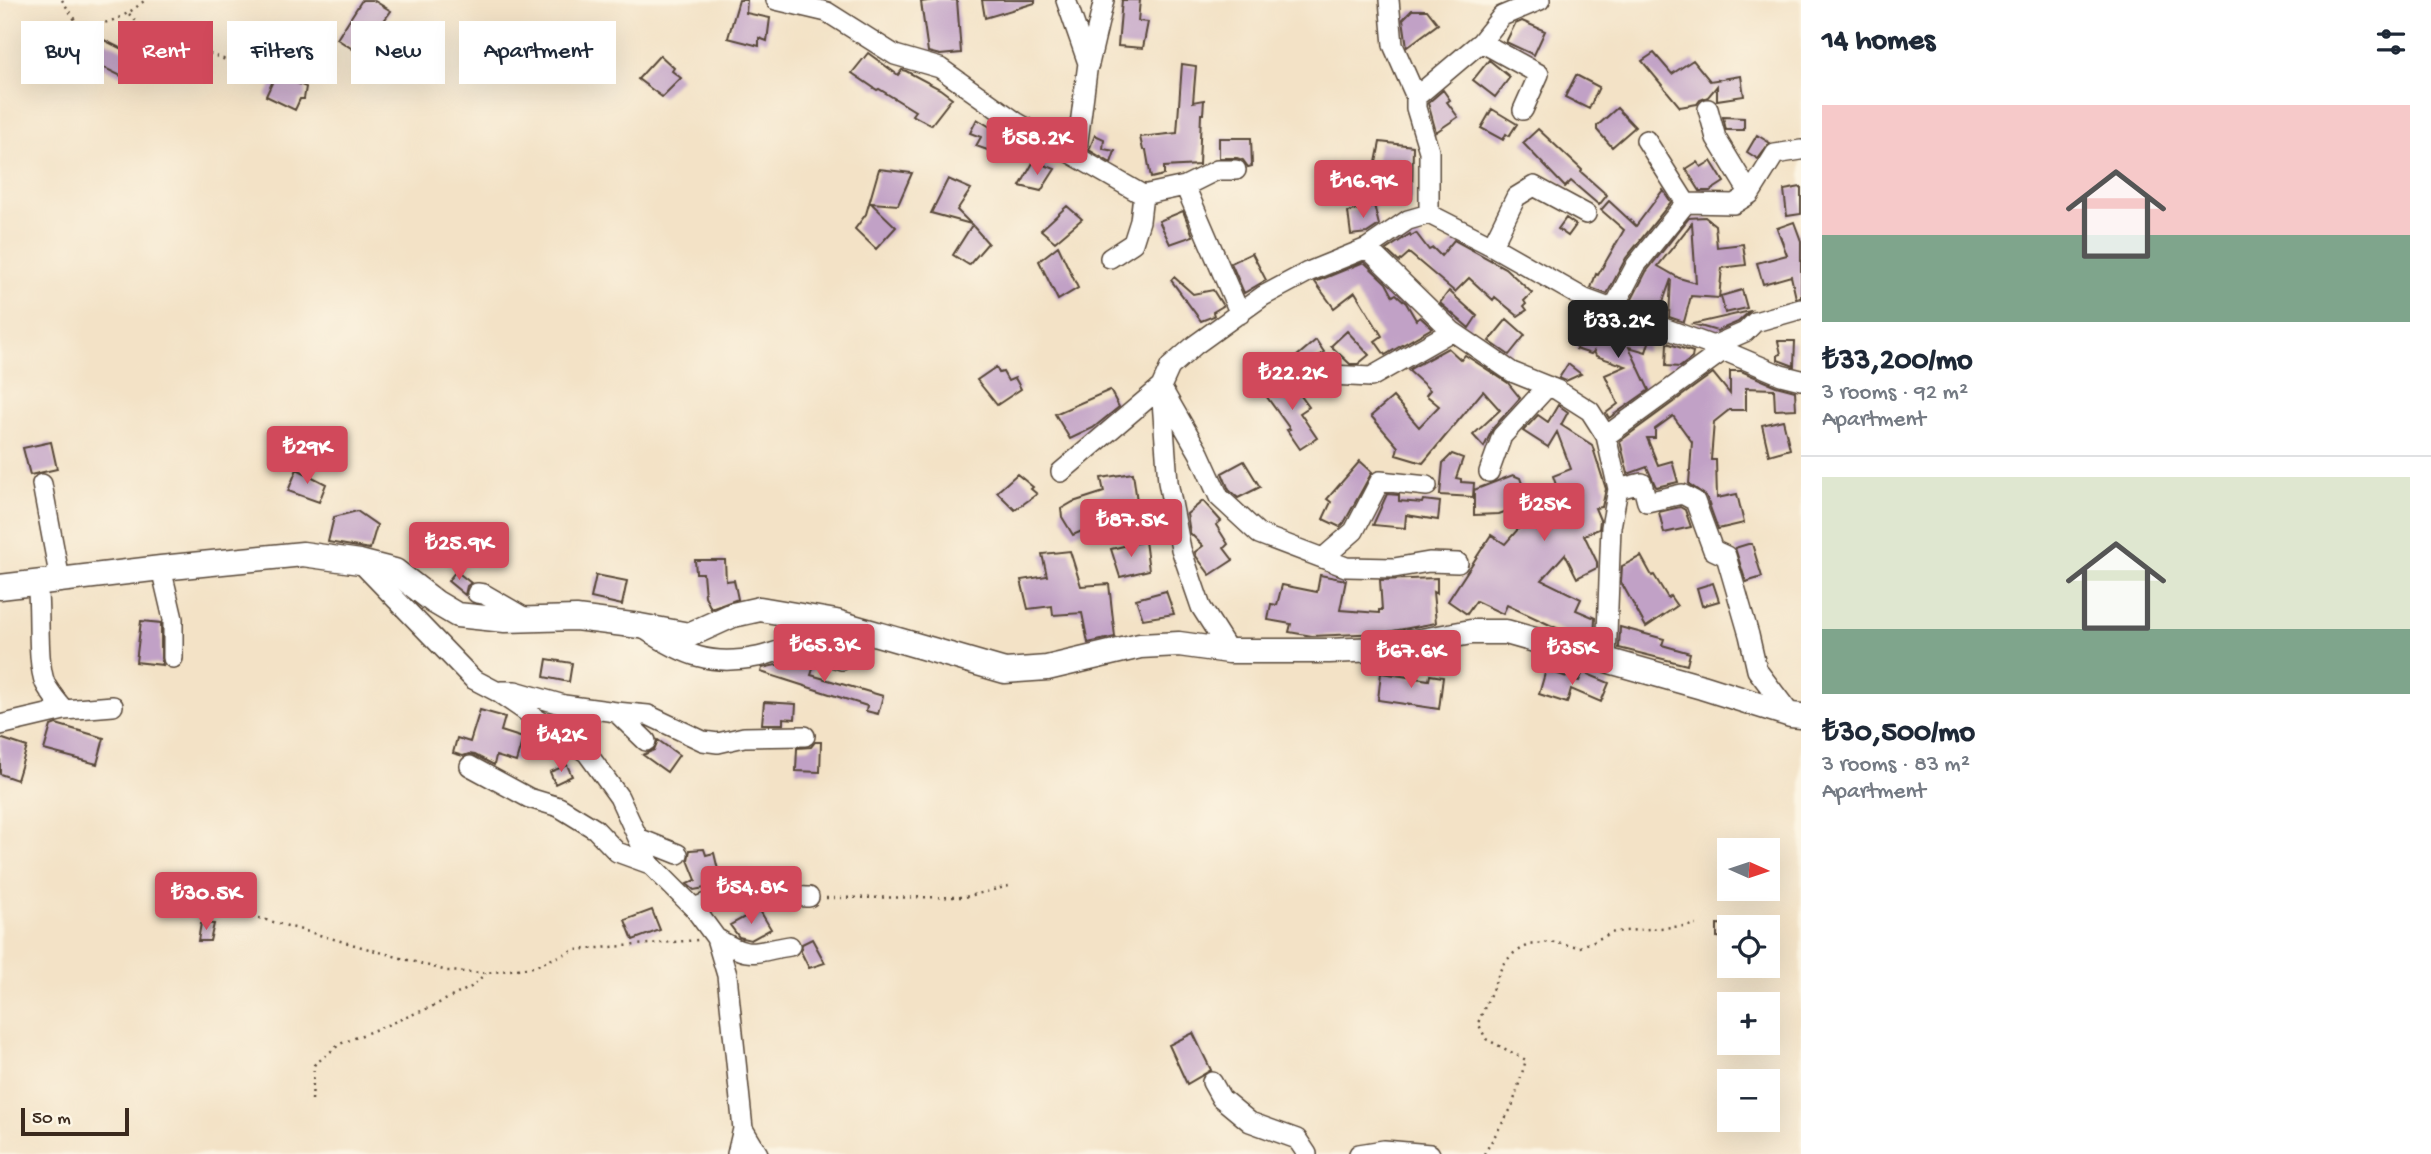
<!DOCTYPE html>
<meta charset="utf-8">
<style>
:root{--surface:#fff;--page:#f6f6f7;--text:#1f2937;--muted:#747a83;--line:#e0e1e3;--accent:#d1495b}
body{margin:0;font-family:"Gochi Hand",sans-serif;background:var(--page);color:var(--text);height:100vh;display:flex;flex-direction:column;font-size:26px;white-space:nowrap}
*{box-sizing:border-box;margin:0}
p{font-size:23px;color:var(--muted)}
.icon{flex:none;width:38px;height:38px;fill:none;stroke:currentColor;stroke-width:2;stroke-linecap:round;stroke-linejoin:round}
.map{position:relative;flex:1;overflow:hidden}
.drawer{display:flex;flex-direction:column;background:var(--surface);width:630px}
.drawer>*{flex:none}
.guide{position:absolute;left:21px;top:21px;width:665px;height:63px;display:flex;gap:14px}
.needle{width:46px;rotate:93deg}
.controls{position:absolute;left:1717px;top:838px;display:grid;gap:14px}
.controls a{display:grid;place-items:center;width:63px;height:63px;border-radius:0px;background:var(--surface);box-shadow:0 7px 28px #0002;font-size:35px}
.scale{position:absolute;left:21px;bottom:18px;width:108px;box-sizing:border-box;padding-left:7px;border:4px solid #3b2a1e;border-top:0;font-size:19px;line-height:24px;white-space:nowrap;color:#3b2a1e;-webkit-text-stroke:5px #fcf5e5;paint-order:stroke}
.price{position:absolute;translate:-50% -60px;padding:0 16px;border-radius:7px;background:var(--accent);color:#fff;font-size:23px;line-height:46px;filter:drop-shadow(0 2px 4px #0008)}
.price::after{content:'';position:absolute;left:50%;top:42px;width:21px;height:16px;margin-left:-10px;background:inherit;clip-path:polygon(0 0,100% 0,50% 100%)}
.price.selected{background:#222;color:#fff}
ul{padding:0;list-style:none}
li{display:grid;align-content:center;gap:14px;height:371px;padding:0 21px}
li+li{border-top:2px solid var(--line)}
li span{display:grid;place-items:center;height:217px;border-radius:0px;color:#555}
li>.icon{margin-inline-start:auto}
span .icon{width:126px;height:126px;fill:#fffc;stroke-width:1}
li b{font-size:30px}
h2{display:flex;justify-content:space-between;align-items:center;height:84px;padding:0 21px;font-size:30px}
.tag{padding:0 24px;border-radius:0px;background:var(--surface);box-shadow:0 7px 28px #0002;font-size:24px;line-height:63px}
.tag.selected{background:var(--accent);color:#fff}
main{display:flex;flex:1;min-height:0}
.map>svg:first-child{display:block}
.building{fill:#c1a1c6;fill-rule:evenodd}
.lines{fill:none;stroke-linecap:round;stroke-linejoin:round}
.minor-casing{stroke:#574637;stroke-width:22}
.major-casing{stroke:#574637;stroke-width:27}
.path{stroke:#574637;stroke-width:2.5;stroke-dasharray:2 5;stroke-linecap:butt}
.minor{stroke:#fff;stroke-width:19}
.major{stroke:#fff;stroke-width:24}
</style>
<main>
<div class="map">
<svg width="1801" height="1154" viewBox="0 0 1801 1154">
<rect width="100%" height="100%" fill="#fcf5e5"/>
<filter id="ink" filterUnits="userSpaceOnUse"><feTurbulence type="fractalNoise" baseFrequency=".0143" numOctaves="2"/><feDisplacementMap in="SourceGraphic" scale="14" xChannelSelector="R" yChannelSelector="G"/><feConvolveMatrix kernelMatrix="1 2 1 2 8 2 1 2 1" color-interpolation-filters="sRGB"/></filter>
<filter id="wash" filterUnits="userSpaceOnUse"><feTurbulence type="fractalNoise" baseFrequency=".00686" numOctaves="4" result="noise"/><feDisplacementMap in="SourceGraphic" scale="28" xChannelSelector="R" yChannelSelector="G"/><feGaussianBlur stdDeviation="1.57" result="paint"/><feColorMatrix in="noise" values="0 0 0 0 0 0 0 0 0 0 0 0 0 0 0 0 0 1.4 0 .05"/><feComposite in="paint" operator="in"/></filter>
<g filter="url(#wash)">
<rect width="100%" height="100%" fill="#f3e2c6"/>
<g id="blocks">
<!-- building -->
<path class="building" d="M 362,0 L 373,0 L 391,11 L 383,22 L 386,23 L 380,33 L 374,29 L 362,55 L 337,39 Z
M 739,0 L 747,0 L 746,13 L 770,18 L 767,41 L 759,38 L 759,46 L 728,38 Z
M 934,0 L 957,0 L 961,53 L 940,55 L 928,52 L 921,2 Z
M 982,0 L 1035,0 L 1035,3 L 985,18 Z
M 1122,0 L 1140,0 L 1138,21 L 1148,22 L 1143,48 L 1118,46 Z
M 1412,10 L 1427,10 L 1438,24 L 1407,47 L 1403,19 Z
M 1522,21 L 1545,31 L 1534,55 L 1506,42 L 1515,24 Z
M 104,40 L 132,54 L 130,64 L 123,77 L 88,60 Z
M 868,53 L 898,75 L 902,70 L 906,71 L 940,89 L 952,98 L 931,125 L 912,115 L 915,111 L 879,89 L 877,90 L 852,73 Z
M 1654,53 L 1672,74 L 1693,60 L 1710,81 L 1741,76 L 1744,96 L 1717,100 L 1717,86 L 1708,97 L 1700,100 L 1697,104 L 1680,107 L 1642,61 Z
M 660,55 L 674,68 L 672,71 L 681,78 L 662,97 L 638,79 Z
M 1489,60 L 1510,77 L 1495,97 L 1473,80 Z
M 1182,64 L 1196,66 L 1193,102 L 1204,100 L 1203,114 L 1201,114 L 1199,165 L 1164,167 L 1164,175 L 1151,178 L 1146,150 L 1143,150 L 1140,137 L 1177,133 Z
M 276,74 L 306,87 L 304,99 L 300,99 L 295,110 L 266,96 Z
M 1576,75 L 1599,87 L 1589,109 L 1565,97 Z
M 1443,90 L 1450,100 L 1447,102 L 1458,117 L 1436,132 L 1428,103 Z
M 1617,108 L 1635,127 L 1612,147 L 1597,130 L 1597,126 Z
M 1492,109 L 1517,124 L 1509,136 L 1506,134 L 1503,140 L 1481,128 Z
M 1723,117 L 1744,118 L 1744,130 L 1726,130 Z
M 977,119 L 1005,136 L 996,153 L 976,146 L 981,137 L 970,133 Z
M 1538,129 L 1582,170 L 1581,172 L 1607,195 L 1599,205 L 1571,181 L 1565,187 L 1523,143 Z
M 1095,135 L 1104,139 L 1103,149 L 1115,151 L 1111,163 L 1089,150 Z
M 1757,135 L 1770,143 L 1758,159 L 1747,152 Z
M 1219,138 L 1251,138 L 1252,166 L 1248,167 L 1243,160 L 1237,158 L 1219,158 Z
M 1380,142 L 1413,146 L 1412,199 L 1365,207 L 1369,173 L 1374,173 Z
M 1034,161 L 1055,169 L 1041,191 L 1020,186 Z
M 1711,161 L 1724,182 L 1710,191 L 1700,191 L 1686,169 L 1697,162 L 1701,167 Z
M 879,169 L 912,173 L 898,205 L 871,203 L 896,227 L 876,249 L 855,229 L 866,214 Z
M 948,179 L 971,189 L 957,210 L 971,224 L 931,213 Z
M 1801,187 L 1801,214 L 1787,216 L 1784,190 Z
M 1663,190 L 1671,202 L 1626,258 L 1607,294 L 1591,288 L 1596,274 L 1598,275 L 1624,230 L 1601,210 L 1609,201 L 1636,226 Z
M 1374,205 L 1379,225 L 1367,233 L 1351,235 L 1348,212 Z
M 1067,206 L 1082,219 L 1055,242 L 1041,230 Z
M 1183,211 L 1193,236 L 1170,244 L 1159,221 Z
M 1705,217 L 1715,225 L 1717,247 L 1743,244 L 1746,265 L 1722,268 L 1719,298 L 1691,296 L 1684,322 L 1669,317 L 1671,279 L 1659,313 L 1630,303 L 1646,272 L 1689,218 ZM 1692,223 L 1696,283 L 1679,278 L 1658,266 Z
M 1566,218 L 1576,225 L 1568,236 L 1558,229 Z
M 1794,222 L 1801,241 L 1801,297 L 1796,298 L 1791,276 L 1763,284 L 1757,263 L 1787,255 L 1777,228 Z
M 972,225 L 988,243 L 969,265 L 953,255 Z
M 1416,233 L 1429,250 L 1433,248 L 1441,256 L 1454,240 L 1505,268 L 1532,293 L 1524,301 L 1526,304 L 1524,306 L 1527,310 L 1518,316 L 1495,297 L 1493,300 L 1469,278 L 1455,292 L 1409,253 L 1399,262 L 1386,250 L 1410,234 L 1411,236 Z
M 1058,246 L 1078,288 L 1058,300 L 1039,261 Z
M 1252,253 L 1266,280 L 1244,293 L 1231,263 Z
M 1364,262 L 1386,283 L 1393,296 L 1396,294 L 1406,303 L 1416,320 L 1420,317 L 1432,328 L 1385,355 L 1375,341 L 1382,336 L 1355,292 L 1334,308 L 1315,282 Z
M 1174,277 L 1193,294 L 1213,290 L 1223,306 L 1213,312 L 1214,316 L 1201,321 L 1171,280 Z
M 1742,290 L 1747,308 L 1725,313 L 1721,296 Z
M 1449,291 L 1477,316 L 1469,328 L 1440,303 Z
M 1750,311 L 1738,322 L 1717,331 L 1693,324 Z
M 1507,319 L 1525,335 L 1509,355 L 1489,341 Z
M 1585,321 L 1623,334 L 1626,327 L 1651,336 L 1646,352 L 1629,347 L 1649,390 L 1609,418 L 1606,413 L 1618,404 L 1605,375 L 1626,366 L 1596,356 L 1594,351 L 1591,354 L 1576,349 Z
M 1347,331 L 1369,355 L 1358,364 L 1350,364 L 1331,346 Z
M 1316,340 L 1324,352 L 1311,362 L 1299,361 L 1296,357 Z
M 1778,341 L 1795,341 L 1794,366 L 1778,360 L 1778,355 L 1781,354 Z
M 1667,343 L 1693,352 L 1692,358 L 1680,367 L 1666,366 Z
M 1448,348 L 1461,360 L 1465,355 L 1508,383 L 1520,398 L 1493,428 L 1484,447 L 1473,435 L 1500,410 L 1483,391 L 1423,463 L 1396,455 L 1398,447 L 1371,416 L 1393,397 L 1419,427 L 1439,406 L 1426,395 L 1430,390 L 1408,370 Z
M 1568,364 L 1581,374 L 1566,381 L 1559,378 Z
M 996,367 L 999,373 L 1003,372 L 1008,381 L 1015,378 L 1021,389 L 997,405 L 977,380 Z
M 1730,371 L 1741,371 L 1776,386 L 1795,391 L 1796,409 L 1775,410 L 1774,389 L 1746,388 L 1746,410 L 1729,410 L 1714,422 L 1711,460 L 1716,460 L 1717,498 L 1737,494 L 1744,523 L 1718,529 L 1706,496 L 1689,484 L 1692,442 L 1673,416 L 1655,429 L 1655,438 L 1647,438 L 1658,465 L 1672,461 L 1678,482 L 1656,487 L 1647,467 L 1628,474 L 1620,441 L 1713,373 L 1730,394 Z
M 1282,382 L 1293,385 L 1309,407 L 1300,413 L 1317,438 L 1300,449 L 1287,430 L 1290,429 L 1264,393 Z
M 1110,390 L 1119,407 L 1093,428 L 1070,439 L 1055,414 Z
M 1558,405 L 1568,412 L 1561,425 L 1592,445 L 1606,489 L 1602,507 L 1595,508 L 1600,520 L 1599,529 L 1584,535 L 1597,562 L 1597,568 L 1577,578 L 1565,554 L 1542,580 L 1581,599 L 1576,610 L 1595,618 L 1594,641 L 1565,632 L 1507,605 L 1503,614 L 1476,601 L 1467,614 L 1448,601 L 1491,535 L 1505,544 L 1534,511 L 1560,497 L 1553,476 L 1571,469 L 1557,432 L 1548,447 L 1523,431 L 1538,415 L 1548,422 Z
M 1783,420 L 1790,449 L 1769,455 L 1762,425 Z
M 51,442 L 57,469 L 30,475 L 23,448 Z
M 1452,454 L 1463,458 L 1456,478 L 1461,479 L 1461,482 L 1474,483 L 1473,497 L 1440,495 L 1443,463 Z
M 1244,461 L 1260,487 L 1238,498 L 1229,490 L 1222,473 Z
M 1360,461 L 1372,472 L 1344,523 L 1340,527 L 1323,519 L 1331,502 L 1327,499 Z
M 297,469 L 326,484 L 319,502 L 288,491 Z
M 1133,473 L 1137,501 L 1093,513 L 1098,524 L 1073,535 L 1062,517 L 1061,509 L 1073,502 L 1104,492 L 1101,478 Z
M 1017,474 L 1033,487 L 1031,489 L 1037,494 L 1015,510 L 997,492 Z
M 1513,475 L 1520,478 L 1529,503 L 1499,514 L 1474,515 L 1474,490 Z
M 1387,494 L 1399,495 L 1399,501 L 1422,503 L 1423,500 L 1440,502 L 1438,520 L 1406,515 L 1405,528 L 1373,525 Z
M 1203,501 L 1221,521 L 1216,525 L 1228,544 L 1224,548 L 1233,560 L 1210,575 L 1196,556 L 1195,552 L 1203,546 L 1190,533 L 1187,514 Z
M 1680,507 L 1685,510 L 1691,527 L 1664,533 L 1659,512 Z
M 357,511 L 377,525 L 370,549 L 328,542 L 334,517 Z
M 1145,541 L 1149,570 L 1120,577 L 1111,549 Z
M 1748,544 L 1752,544 L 1762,577 L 1746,582 L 1735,548 Z
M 1070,551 L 1081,586 L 1109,584 L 1115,637 L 1088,643 L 1082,613 L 1053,615 L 1052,606 L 1028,609 L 1021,580 L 1047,576 L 1042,554 Z
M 1641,556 L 1652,576 L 1654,575 L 1668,598 L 1670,596 L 1677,606 L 1646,627 L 1621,582 L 1622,566 Z
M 695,560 L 725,560 L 726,581 L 734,580 L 738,599 L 711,609 L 705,596 L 703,573 L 696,573 Z
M 456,571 L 471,583 L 467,586 L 465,595 L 448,581 Z
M 596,575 L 627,581 L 622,605 L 591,598 Z
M 1320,575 L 1346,580 L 1340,610 L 1379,613 L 1379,610 L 1382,610 L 1380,580 L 1437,578 L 1437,594 L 1433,592 L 1436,623 L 1382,633 L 1312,636 L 1289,632 L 1291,624 L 1268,620 L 1271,604 L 1277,605 L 1282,585 L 1317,592 Z
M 1713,583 L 1719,601 L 1702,606 L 1697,588 Z
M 1166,591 L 1174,614 L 1143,619 L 1136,599 Z
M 141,621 L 161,623 L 161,658 L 163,665 L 136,662 Z
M 1620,627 L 1664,639 L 1662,645 L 1690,653 L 1687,665 L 1619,648 Z
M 547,659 L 572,663 L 569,682 L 544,677 Z
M 795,661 L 814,666 L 811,675 L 883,696 L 878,714 L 866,711 L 867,706 L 761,672 L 762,668 Z
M 1546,670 L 1579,681 L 1583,672 L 1609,683 L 1601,702 L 1571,689 L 1567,703 L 1539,694 Z
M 1381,673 L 1429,680 L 1430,675 L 1443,677 L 1439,709 L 1378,700 Z
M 764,702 L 796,704 L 795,719 L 783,718 L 783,724 L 762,724 Z
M 480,710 L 505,717 L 501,731 L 523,738 L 516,762 L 496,756 L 494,765 L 475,755 L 469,754 L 463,756 L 453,753 L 457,738 L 470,742 Z
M 56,724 L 104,738 L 97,764 L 44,750 L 51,726 Z
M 0,738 L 27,747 L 17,780 L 0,774 Z
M 658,740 L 679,755 L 667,772 L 643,755 L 654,750 Z
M 815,742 L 821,742 L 820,772 L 796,771 L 797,748 L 811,747 Z
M 567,765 L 572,776 L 555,784 L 550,772 Z
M 704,849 L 706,855 L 714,853 L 719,874 L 723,873 L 727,884 L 694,890 L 687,884 L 696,880 L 688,860 L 690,850 Z
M 227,880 L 237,886 L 234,889 L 245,896 L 237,906 L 227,903 L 224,909 L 210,896 Z
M 759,909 L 771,929 L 751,940 L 739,937 L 730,925 Z
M 652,910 L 660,930 L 633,940 L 625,920 Z
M 201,923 L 214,924 L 210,941 L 198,941 Z
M 1717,924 L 1729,925 L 1728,938 L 1717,937 Z
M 812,939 L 825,963 L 809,968 L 801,952 L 802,944 Z
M 1193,1033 L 1211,1070 L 1187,1084 L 1169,1045 Z"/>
</g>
</g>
<g filter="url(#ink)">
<use href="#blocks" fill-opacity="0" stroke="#574637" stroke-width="2"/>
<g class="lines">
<!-- minor casing -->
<g class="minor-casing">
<path id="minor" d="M 776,0 L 827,12 L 895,55 L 940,68 L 1016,122 L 1143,195
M 1066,0 L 1088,63 L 1076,156
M 1389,0 L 1393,45 L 1416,97 L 1416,108 L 1429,151 L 1429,214
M 1481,42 L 1539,74 L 1523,110
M 1089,64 L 1104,0
M 1416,97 L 1481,42 L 1502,16 L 1540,0
M 1708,109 L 1716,138 L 1750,194
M 1646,140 L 1686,203
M 1185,186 L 1240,314
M 1492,246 L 1516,197 L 1534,186 L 1586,214
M 1367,248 L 1452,331 L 1512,372 L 1557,390 L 1590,411 L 1606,436 L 1618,489 L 1611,527 L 1606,660
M 1110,258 L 1133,243 L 1140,221 L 1143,195 L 1185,186 L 1217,170 L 1236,170
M 1613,309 L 1636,265 L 1686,203 L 1734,204 L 1750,194 L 1775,154 L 1801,150
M 1713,346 L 1745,332 L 1755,322 L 1801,309
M 1290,373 L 1371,377 L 1452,331
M 1606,436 L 1724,350
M 1061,472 L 1161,387 L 1199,453 L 1219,497 L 1259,534 L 1346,567 L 1394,568 L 1429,562 L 1458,563
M 1489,472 L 1502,436 L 1548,386
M 42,484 L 60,580
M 1618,489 L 1642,483 L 1647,502 L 1682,494 L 1695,501 L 1713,550 L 1726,556 L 1749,635 L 1757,670 L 1791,715
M 1323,558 L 1354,531 L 1380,481 L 1427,486
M 360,562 L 473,679 L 496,691 L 587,753 L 619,797 L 650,864 L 694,908 L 716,938 L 727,975 L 743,1129 L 737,1154
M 161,568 L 173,619 L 173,658
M 37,582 C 41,610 36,660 45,683 C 49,692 58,702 64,710
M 477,593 L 484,594 L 527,619
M 646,630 C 685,656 711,666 757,657 C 768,655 778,650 789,649 C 804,647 826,656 842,660
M 1229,651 L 1201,607 L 1181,549 L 1168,482 L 1161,387 L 1170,367 L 1195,345 L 1263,296 L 1308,272 L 1367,248 L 1408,220 L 1429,214 L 1492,246 L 1585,299 L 1713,346 L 1781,375 L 1801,380
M 501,691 L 515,691 L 564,705 L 616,712 L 646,741
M 616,712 L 648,715 L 703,741 L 718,743 L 744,737 L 805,736
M 0,725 L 64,710 L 113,706
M 470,766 L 529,798 L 559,807 L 595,829 L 617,852 L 650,864
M 638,838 L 678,854
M 694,908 C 730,890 770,895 809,897
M 716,938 C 752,960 751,952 790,946
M 1212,1082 L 1221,1098 L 1250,1122 L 1297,1139 L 1307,1154
M 743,1129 L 758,1154
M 1359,1154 L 1384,1150 L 1430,1154"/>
</g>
<!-- major casing -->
<g class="major-casing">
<path id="major" d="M 0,587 L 161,568 L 303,554 L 360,562 L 395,571 L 435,602 L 457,615 L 505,620 L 576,618 L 640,626 L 689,635 L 733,615 L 760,609 L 836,622 L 1005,671 L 1047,668 L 1140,646 L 1179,644 L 1229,651 L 1329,651 L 1378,649 L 1471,632 L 1506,632 L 1702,687 L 1791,715 L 1801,716"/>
</g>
<!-- path -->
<path class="path" d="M 62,0 L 77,23 C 102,29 126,17 145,0
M 129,14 L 143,28 L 262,74
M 826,898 L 965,897 L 1009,886
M 252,916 L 447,971 L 486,973 L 533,967 L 574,950 L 698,940
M 312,1100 L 314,1065 L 340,1044 L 431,1007 L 471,987 L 486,973
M 1484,1154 L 1512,1107 L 1526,1060 L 1486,1039 L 1478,1023 L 1503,964 L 1514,953 L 1529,945 L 1550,942 L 1580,947 L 1614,932 L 1696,925"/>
<!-- minor -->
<use href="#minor" class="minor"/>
<!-- major -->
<use href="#major" class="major"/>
</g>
</g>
</svg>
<div class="controls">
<a><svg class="needle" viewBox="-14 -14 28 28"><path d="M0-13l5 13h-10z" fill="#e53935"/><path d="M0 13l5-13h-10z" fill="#747a83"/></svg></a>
<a><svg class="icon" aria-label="locate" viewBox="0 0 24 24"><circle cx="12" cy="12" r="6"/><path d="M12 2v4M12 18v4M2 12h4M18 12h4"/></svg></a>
<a>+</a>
<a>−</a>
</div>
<div class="scale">50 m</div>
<b class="price" style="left:1037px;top:177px">₺58.2K</b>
<b class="price" style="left:1363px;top:220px">₺16.9K</b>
<b class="price selected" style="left:1618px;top:360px">₺33.2K</b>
<b class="price" style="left:1292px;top:412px">₺22.2K</b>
<b class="price" style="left:307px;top:486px">₺29K</b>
<b class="price" style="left:1544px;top:543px">₺25K</b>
<b class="price" style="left:1131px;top:559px">₺87.5K</b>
<b class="price" style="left:459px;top:582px">₺25.9K</b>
<b class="price" style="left:824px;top:684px">₺65.3K</b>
<b class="price" style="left:1572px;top:687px">₺35K</b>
<b class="price" style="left:1411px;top:690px">₺67.6K</b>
<b class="price" style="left:561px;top:774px">₺42K</b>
<b class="price" style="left:751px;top:926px">₺54.8K</b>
<b class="price" style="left:206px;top:932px">₺30.5K</b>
<div class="guide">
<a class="tag">Buy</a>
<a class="tag selected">Rent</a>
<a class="tag">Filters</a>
<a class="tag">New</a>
<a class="tag">Apartment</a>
</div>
</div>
<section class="drawer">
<h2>14 homes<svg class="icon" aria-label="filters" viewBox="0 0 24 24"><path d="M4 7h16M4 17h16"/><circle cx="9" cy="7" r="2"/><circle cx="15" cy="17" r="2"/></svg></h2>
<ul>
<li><span style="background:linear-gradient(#f6c9c9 60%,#7fa58c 0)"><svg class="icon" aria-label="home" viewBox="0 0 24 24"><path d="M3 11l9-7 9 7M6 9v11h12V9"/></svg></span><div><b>₺33,200/mo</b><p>3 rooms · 92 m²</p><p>Apartment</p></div></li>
<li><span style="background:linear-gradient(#dfe7d0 70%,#7fa58c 0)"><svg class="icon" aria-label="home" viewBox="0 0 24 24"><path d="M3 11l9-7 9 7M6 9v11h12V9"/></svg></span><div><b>₺30,500/mo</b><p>3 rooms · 83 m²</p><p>Apartment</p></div></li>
</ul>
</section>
</main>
